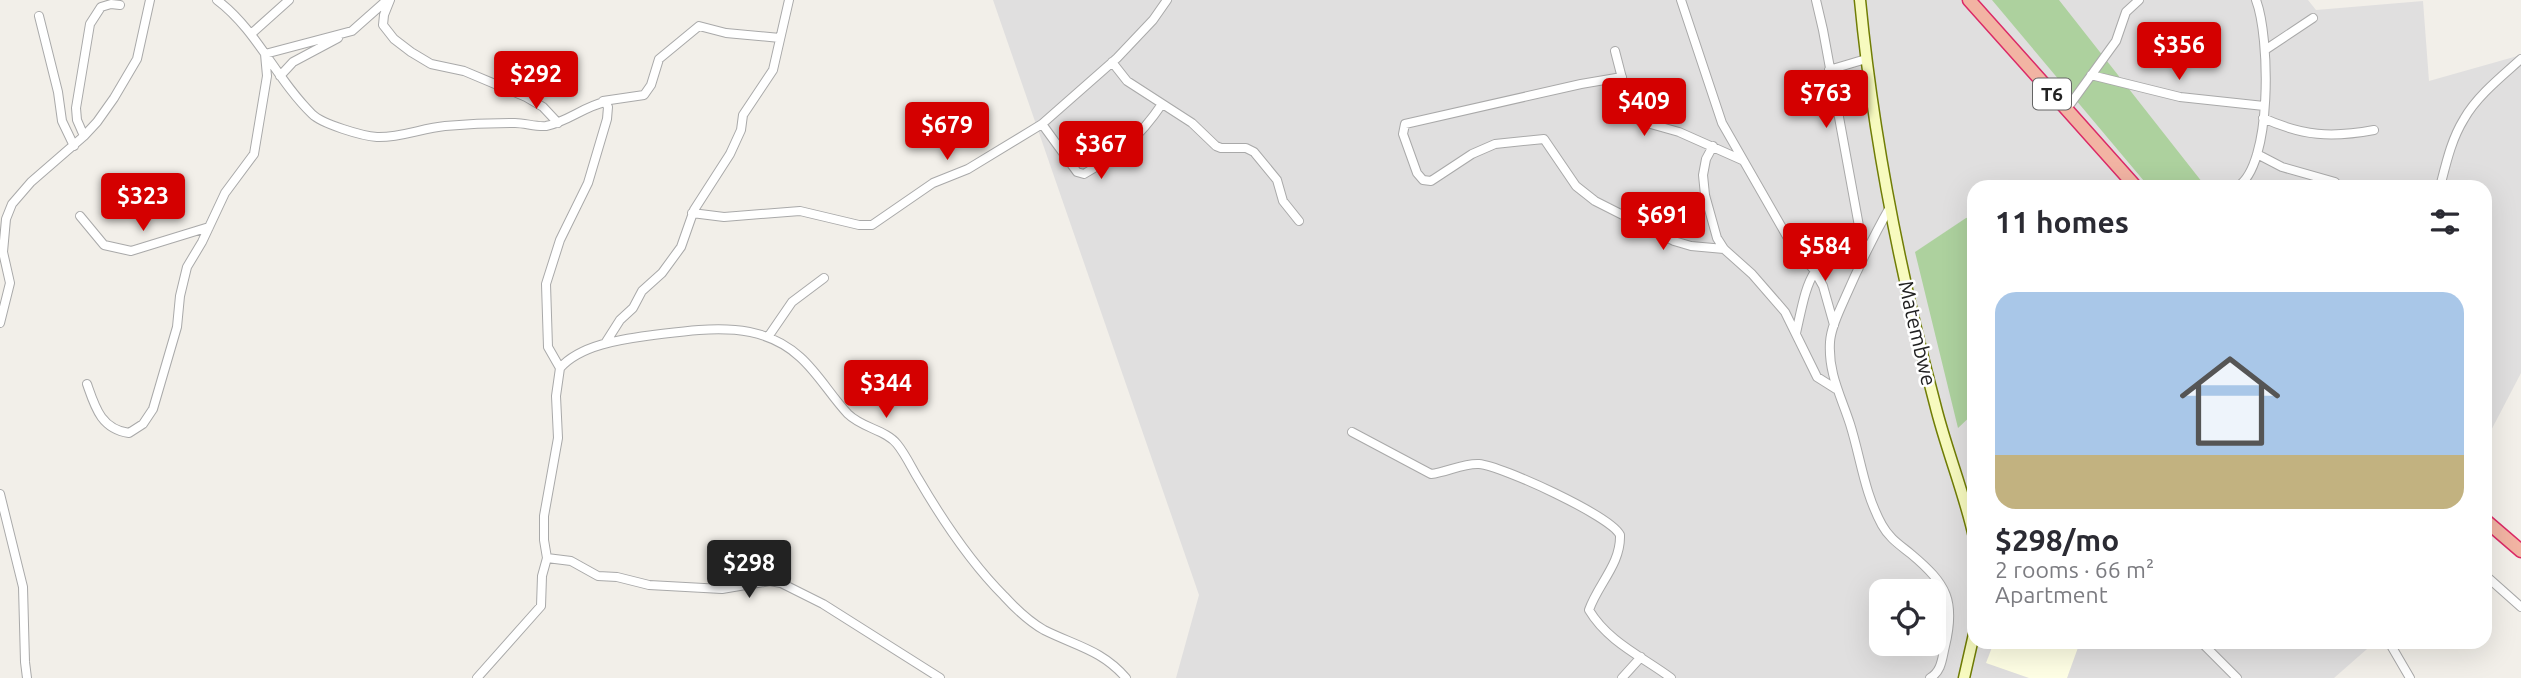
<!DOCTYPE html>
<meta charset="utf-8">
<style>
:root{--surface:#fff;--page:#f2f2f3;--text:#2b2b33;--muted:#7c7c81;--line:#e1e1e2;--accent:#d40000}
body{margin:0;font-family:Ubuntu,sans-serif;background:var(--page);color:var(--text);height:100vh;display:flex;flex-direction:column;font-size:26px;white-space:nowrap}
*{box-sizing:border-box;margin:0}
p{font-size:23px;color:var(--muted)}
.icon{flex:none;width:38px;height:38px;fill:none;stroke:currentColor;stroke-width:2;stroke-linecap:round;stroke-linejoin:round}
.map{position:relative;flex:1;overflow:hidden}
.side{position:absolute;left:1967px;top:180px;width:525px;height:469px;display:flex;flex-direction:column;background:var(--surface);border-radius:21px;box-shadow:0 7px 28px #0002}
.side>*{flex:none}
.tools{position:absolute;left:1869px;top:579px;display:grid;gap:14px}
.tools a{display:grid;place-items:center;width:77px;height:77px;border-radius:14px;background:var(--surface);box-shadow:0 7px 28px #0002;font-size:35px}
.price{position:absolute;translate:-50% -60px;padding:0 16px;border-radius:7px;background:var(--accent);color:#fff;font-size:23px;line-height:46px;filter:drop-shadow(0 2px 4px #0008)}
.price::after{content:'';position:absolute;left:50%;top:42px;width:21px;height:16px;margin-left:-10px;background:inherit;clip-path:polygon(0 0,100% 0,50% 100%)}
.price.selected{background:#222;color:#fff}
ul{padding:0;list-style:none}
li{display:grid;align-content:center;gap:14px;height:371px;padding:0 28px}
li+li{border-top:2px solid var(--line)}
li span{display:grid;place-items:center;height:217px;border-radius:21px;color:#555}
li>.icon{margin-inline-start:auto}
span .icon{width:126px;height:126px;fill:#fffc;stroke-width:1}
li b{font-size:30px}
h2{display:flex;justify-content:space-between;align-items:center;height:84px;padding:0 28px;font-size:30px}
.map>svg:first-child{display:block}
.residential{fill:#e0dfdf;fill-rule:evenodd}
.education{fill:#ffffe5}
.forest{fill:#add19e}
.lines{fill:none;stroke-linecap:round;stroke-linejoin:round}
.minor-casing{stroke:#a9a9a9;stroke-width:10}
.secondary-casing{stroke:#707d05;stroke-width:13}
.trunk-casing{stroke:#dc2a67;stroke-width:15}
.minor{stroke:#fff;stroke-width:8}
.secondary{stroke:#f7fabf;stroke-width:10}
.trunk{stroke:#f2b4a3;stroke-width:12}
.labels{text-anchor:middle;dominant-baseline:central;stroke-width:5;stroke-linejoin:round;paint-order:stroke}
.shield{fill:#fff;stroke:#646464;stroke-width:2}
.shield-label{font-size:19px;font-weight:bold;fill:#222}
.street-label{font-size:21px;fill:#222;stroke:#fff}
</style>
<div class="map">
<svg width="2521" height="678" viewBox="0 0 2521 678">
<rect width="100%" height="100%" fill="#f2efe9"/>
<!-- residential -->
<path class="residential" d="M 993,0 L 2308,0 L 2316,10 L 2423,1 L 2429,81 L 2521,55 L 2521,373 L 2485,442 L 2485,187 L 1974,187 L 1974,642 L 2375,642 L 2334,678 L 1176,678 L 1199,595 ZM 1881,592 L 1934,592 L 1934,644 L 1881,644 Z"/>
<!-- education -->
<path class="education" d="M 1994,642 L 2080,642 L 2067,678 L 2029,678 L 1986,663 Z"/>
<!-- forest -->
<path class="forest" d="M 1992,0 L 2059,0 L 2206,187 L 2149,187 Z
M 1974,216 L 1974,413 L 1958,428 L 1915,252 L 1966,218 Z"/>
<g class="lines">
<!-- minor casing -->
<g class="minor-casing">
<path id="minor" d="M 217,0 C 257,30 276,79 312,114 C 322,124 362,136 377,137 C 399,138 423,128 445,126 C 468,124 492,123 515,123 C 525,123 536,127 546,126 C 567,122 585,106 605,102 L 608,107 L 607,119 L 588,183 L 560,240 L 546,284 L 548,347 L 560,368
M 390,0 L 384,15 L 383,25 L 394,39 L 411,52 L 431,64 L 464,71 L 526,97 L 543,107 L 558,123
M 1681,0 L 1722,123 L 1789,240 L 1814,270 L 1823,286 L 1834,325
M 1816,0 L 1823,30 L 1861,237 L 1866,249
M 39,16 L 58,92 L 62,121 L 74,146
M 251,34 L 289,0
M 2265,50 L 2313,18
M 1615,51 L 1630,109 L 1640,121 L 1679,132 L 1742,160
M 1112,62 L 1127,81 L 1192,123 L 1216,146 L 1221,148 L 1246,148 L 1254,152 L 1277,180 L 1283,201 L 1299,221
M 1829,70 L 1866,59
M 2091,75 L 2180,97 L 2264,106
M 280,76 L 293,62 L 338,38
M 1622,77 L 1581,84 L 1405,124 L 1403,134 L 1417,173 L 1423,180 L 1431,181 L 1472,154 L 1495,144 L 1544,139 L 1576,186 L 1595,201 L 1674,241 L 1691,246 L 1724,249
M 603,101 L 644,95 L 651,85 L 659,59 L 699,26 L 726,33 L 780,38
M 2066,110 L 2116,41 L 2126,12 L 2139,0
M 2263,118 C 2303,136 2331,138 2374,130
M 1042,124 L 1077,172 L 1084,174 C 1119,154 1139,138 1162,104
M 84,136 L 77,120 L 76,108 L 90,24 L 101,7 L 111,4 L 120,5
M 1713,146 L 1706,159 L 1703,175 L 1705,195 L 1717,238 L 1724,249 L 1752,274 L 1785,312 L 1817,377 L 1836,389
M 2257,154 L 2282,167 L 2335,182 L 2339,187
M 2237,187 C 2273,166 2270,36 2256,0
M 2440,187 C 2446,164 2451,140 2464,119 C 2477,96 2501,77 2521,59
M 1890,207 C 1873,237 1859,266 1845,298 C 1839,312 1831,327 1830,342 C 1828,373 1841,396 1850,424 C 1861,459 1864,492 1882,525 C 1889,538 1900,545 1911,554 C 1947,584 1956,601 1945,646 C 1942,658 1942,671 1930,678
M 692,213 L 724,217 L 800,211 L 859,225 L 872,225 L 933,183 L 968,169 L 1042,124 L 1117,58 L 1153,20 L 1167,0
M 80,216 L 104,245 L 131,251 L 209,227
M 0,323 L 10,283 L 3,252 L 6,219 L 12,204 L 31,182 L 84,136 L 97,122 L 114,98 L 137,59 L 150,0
M 1796,333 C 1808,280 1808,262 1861,237
M 768,337 L 792,302 L 824,278
M 606,342 L 620,320 L 633,308 L 642,291 L 662,273 L 681,247 L 694,210 L 730,154 L 741,130 L 743,115 L 773,70 L 789,0
M 87,384 C 95,407 101,429 129,433 L 143,424 L 153,409 L 177,327 L 180,296 L 187,267 L 202,242 L 225,193 L 254,154 L 267,76 L 265,54 L 352,31 L 387,0
M 1352,432 L 1431,474 C 1447,472 1464,463 1479,464 C 1502,466 1611,516 1620,535 C 1621,564 1598,584 1589,610 C 1608,642 1643,657 1671,678
M 0,494 L 23,587 L 25,662 L 27,678
M 547,558 L 571,561 L 598,576 L 617,577 L 649,585 L 722,589 L 770,581 L 781,583 L 823,604 L 940,678
M 2485,575 L 2521,607
M 2201,642 L 2237,678
M 2389,642 L 2410,678
M 477,678 L 541,606 L 542,576 L 547,558 L 544,540 L 544,516 L 558,438 L 556,396 L 560,368 C 581,344 624,339 653,335 C 703,329 759,319 800,357 C 818,373 831,396 848,414 C 862,428 886,430 897,444 C 906,455 912,469 919,480 C 943,521 970,562 1004,596 C 1015,608 1030,622 1044,630 C 1076,646 1102,650 1126,678
M 1622,678 L 1641,657"/>
</g>
<!-- secondary casing -->
<g class="secondary-casing">
<path id="secondary" d="M 1860,0 C 1873,136 1900,272 1935,404 C 1946,449 1964,492 1974,537
M 1964,678 L 1974,634"/>
</g>
<!-- trunk casing -->
<g class="trunk-casing">
<path id="trunk" d="M 1969,0 L 2136,187
M 2485,520 L 2521,551"/>
</g>
<!-- minor -->
<use href="#minor" class="minor"/>
<!-- secondary -->
<use href="#secondary" class="secondary"/>
<!-- trunk -->
<use href="#trunk" class="trunk"/>
</g>
<g class="labels">
<!-- shield labels -->
<rect class="shield" x="2033" y="78.5" width="38" height="31" rx="5"/>
<g class="shield-label">
<text x="2052" y="94">T6</text>
</g>
<!-- street labels -->
<g class="street-label">
<text transform="translate(1918 333) rotate(77)">Matembwe</text>
</g>
</g>
</svg>
<div class="tools">
<a><svg class="icon" aria-label="locate" viewBox="0 0 24 24"><circle cx="12" cy="12" r="6"/><path d="M12 2v4M12 18v4M2 12h4M18 12h4"/></svg></a>
</div>
<b class="price" style="left:2179px;top:82px">$356</b>
<b class="price" style="left:536px;top:111px">$292</b>
<b class="price" style="left:1826px;top:130px">$763</b>
<b class="price" style="left:1644px;top:138px">$409</b>
<b class="price" style="left:947px;top:162px">$679</b>
<b class="price" style="left:1101px;top:181px">$367</b>
<b class="price" style="left:143px;top:233px">$323</b>
<b class="price" style="left:1663px;top:252px">$691</b>
<b class="price" style="left:1825px;top:283px">$584</b>
<b class="price" style="left:886px;top:420px">$344</b>
<b class="price selected" style="left:749px;top:600px">$298</b>
<section class="side">
<h2>11 homes<svg class="icon" aria-label="filters" viewBox="0 0 24 24"><path d="M4 7h16M4 17h16"/><circle cx="9" cy="7" r="2"/><circle cx="15" cy="17" r="2"/></svg></h2>
<ul>
<li><span style="background:linear-gradient(#a9c7e8 75%,#c2b280 0)"><svg class="icon" aria-label="home" viewBox="0 0 24 24"><path d="M3 11l9-7 9 7M6 9v11h12V9"/></svg></span><div><b>$298/mo</b><p>2 rooms · 66 m²</p><p>Apartment</p></div></li>
</ul>
</section>
</div>
